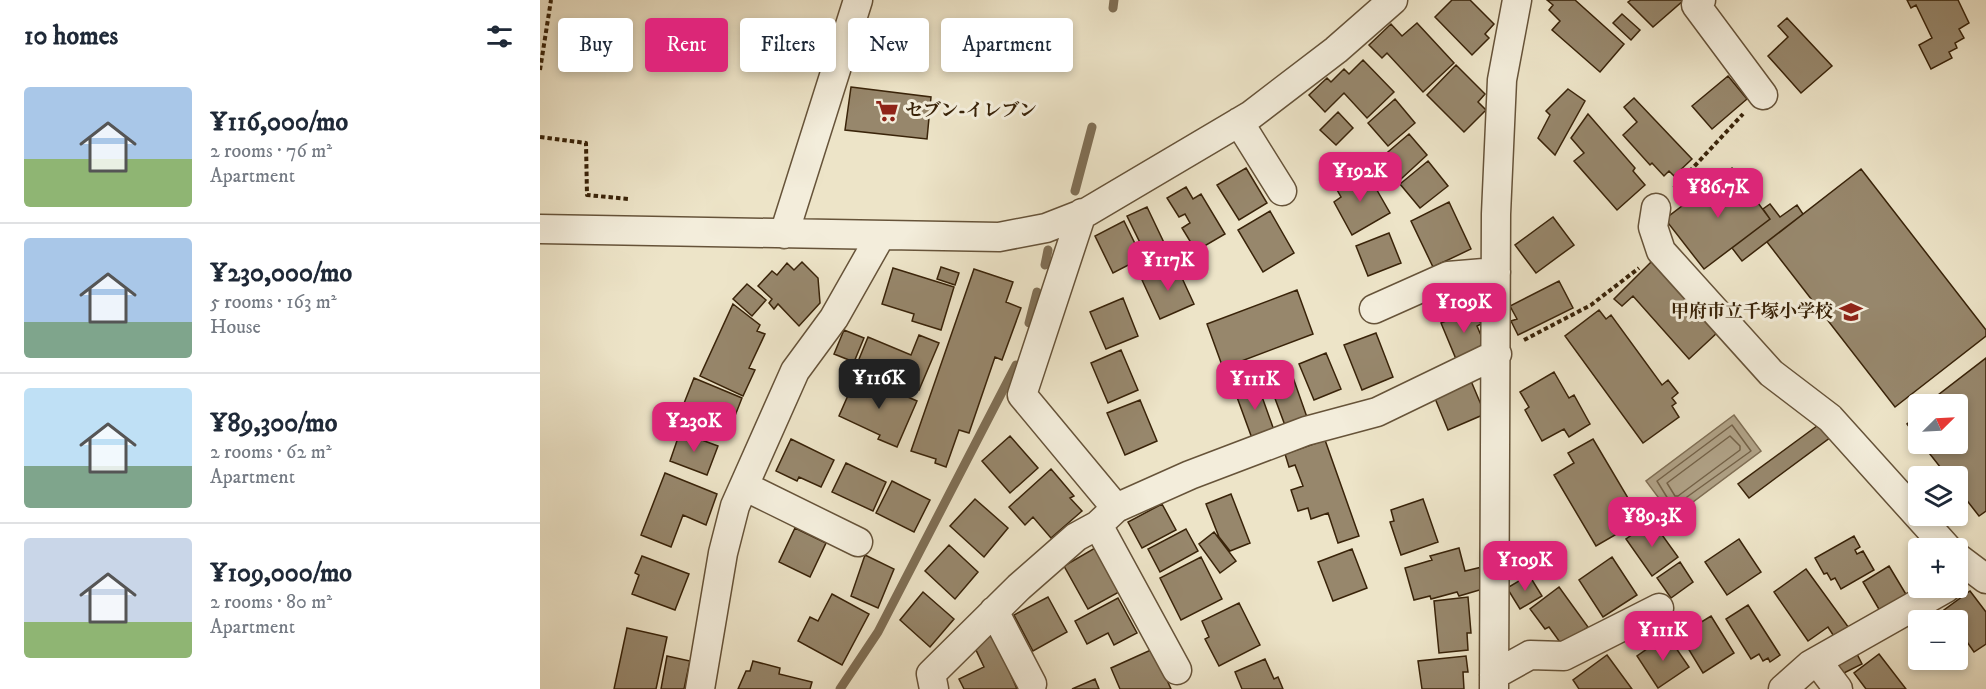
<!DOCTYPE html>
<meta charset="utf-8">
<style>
:root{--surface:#fff;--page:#f2f2f3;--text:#1f2937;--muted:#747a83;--line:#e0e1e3;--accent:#db2777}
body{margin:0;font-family:"IM FELL DW Pica","Noto Serif JP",serif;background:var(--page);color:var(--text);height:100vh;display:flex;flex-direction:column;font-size:22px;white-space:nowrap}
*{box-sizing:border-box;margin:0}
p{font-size:20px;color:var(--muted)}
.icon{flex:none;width:33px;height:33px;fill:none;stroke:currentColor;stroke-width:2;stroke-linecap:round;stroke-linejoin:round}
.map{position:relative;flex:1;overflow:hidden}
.side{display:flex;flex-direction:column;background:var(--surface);width:540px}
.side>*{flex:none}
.banner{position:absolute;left:18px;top:18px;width:570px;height:54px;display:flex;gap:12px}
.needle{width:39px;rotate:66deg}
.controls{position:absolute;left:1368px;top:394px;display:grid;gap:12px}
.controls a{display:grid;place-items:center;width:60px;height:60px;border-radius:6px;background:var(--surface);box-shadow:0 3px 9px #0003;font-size:30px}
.price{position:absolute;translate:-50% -51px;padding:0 14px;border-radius:12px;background:var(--accent);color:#fff;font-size:20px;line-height:39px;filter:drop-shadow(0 2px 3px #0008)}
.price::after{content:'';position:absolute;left:50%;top:36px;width:18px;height:14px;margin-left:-9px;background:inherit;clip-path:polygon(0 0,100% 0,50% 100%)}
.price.active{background:#222;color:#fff}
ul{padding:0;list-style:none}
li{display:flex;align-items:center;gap:18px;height:150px;padding:0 24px}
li+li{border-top:2px solid var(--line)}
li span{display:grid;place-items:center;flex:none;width:168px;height:120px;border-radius:6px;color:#555}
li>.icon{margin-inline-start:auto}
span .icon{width:72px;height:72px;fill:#fffc;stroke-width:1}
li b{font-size:26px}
h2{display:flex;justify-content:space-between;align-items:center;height:72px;padding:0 24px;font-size:26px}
.tag{padding:0 21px;border-radius:6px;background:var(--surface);box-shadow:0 3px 9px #0003;font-size:21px;line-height:54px}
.tag.active{background:var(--accent);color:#fff}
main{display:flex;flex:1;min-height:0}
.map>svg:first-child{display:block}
.water{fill:#b0a287;stroke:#806f55;stroke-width:1.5}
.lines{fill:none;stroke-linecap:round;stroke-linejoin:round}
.shore{stroke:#746248;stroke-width:1.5}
.stream{stroke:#806f55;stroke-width:9}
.building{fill:#97876c;stroke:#392309;stroke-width:1.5}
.minor-casing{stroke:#665339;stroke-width:31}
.path{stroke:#392309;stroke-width:4;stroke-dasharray:4.5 3;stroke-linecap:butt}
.minor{stroke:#f3eddb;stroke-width:28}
.labels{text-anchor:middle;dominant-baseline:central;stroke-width:6;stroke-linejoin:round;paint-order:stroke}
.poi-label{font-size:18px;font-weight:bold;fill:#392309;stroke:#f3eddb;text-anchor:start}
</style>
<main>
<section class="side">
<h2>10 homes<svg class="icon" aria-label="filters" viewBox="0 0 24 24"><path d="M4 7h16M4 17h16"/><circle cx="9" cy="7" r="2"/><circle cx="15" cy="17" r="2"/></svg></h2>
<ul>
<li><span style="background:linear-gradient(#a9c7e8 60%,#8fb573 0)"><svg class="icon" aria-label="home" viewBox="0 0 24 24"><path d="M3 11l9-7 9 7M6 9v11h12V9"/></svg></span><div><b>¥116,000/mo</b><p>2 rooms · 76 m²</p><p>Apartment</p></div></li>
<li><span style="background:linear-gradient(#a9c7e8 70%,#7fa58c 0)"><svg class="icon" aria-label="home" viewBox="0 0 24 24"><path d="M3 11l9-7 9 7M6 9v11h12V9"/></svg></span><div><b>¥230,000/mo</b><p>5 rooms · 163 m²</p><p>House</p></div></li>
<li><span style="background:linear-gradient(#bfe0f5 65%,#7fa58c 0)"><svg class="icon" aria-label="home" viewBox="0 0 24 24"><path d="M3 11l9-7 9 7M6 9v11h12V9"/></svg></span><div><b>¥89,300/mo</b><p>2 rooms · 62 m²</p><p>Apartment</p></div></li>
<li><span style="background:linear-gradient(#c9d6e8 70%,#8fb573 0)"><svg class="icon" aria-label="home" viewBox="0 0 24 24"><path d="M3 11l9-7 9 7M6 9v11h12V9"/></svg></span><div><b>¥109,000/mo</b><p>2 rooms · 80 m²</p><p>Apartment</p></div></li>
</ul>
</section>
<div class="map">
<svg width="1446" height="689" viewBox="0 0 1446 689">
<rect width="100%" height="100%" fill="#ede4c8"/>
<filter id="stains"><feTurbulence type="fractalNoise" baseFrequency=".00333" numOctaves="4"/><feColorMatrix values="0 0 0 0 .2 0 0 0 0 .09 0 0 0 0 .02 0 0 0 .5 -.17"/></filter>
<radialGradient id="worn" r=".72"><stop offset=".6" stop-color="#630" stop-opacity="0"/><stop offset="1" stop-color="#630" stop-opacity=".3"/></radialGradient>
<!-- water -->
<path class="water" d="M 1194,415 L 1221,451 L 1133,517 L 1106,481 Z"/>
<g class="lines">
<!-- shore -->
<path class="shore" d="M 1192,425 L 1211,451 L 1133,507 L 1117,481 Z
M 1190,436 L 1200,446 L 1200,450 L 1138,496 L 1135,496 L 1127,483 Z"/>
<!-- stream -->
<path class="stream" d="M 573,8 L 574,0
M 535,191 L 552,127
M 505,265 L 508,250
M 489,323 L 497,292
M 300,689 L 338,632 L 476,365"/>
</g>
<!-- building -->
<path class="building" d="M 912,0 L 930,0 L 954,24 L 945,34 L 949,38 L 932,55 L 895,17 Z
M 1007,0 L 1035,0 L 1084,44 L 1060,72 L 1012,30 L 1020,21 L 1009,10 L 1013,5 Z
M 1091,0 L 1144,0 L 1113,27 L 1088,2 Z
M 1367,0 L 1418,0 L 1429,23 L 1419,29 L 1424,38 L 1415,43 L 1417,48 L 1409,52 L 1412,58 L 1391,69 L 1379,45 L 1392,38 L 1376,5 L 1371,8 Z
M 1082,14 L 1100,30 L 1091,40 L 1073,23 Z
M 1247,18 L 1292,66 L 1261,93 L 1228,56 L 1248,37 L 1238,26 Z
M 877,23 L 914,63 L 883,92 L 847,53 L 842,58 L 829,45 L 851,24 L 862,36 Z
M 823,60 L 854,92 L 827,118 L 804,93 L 785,112 L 769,95 L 787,78 L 791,82 L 804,69 L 809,74 Z
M 916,65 L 945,94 L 938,102 L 946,110 L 924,132 L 887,95 Z
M 1188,76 L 1207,99 L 1172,129 L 1152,106 Z
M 311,87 L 391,97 L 387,139 L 305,130 Z
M 1028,89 L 1045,101 L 1015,155 L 998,138 L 1010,115 L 1006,111 Z
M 1094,98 L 1152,159 L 1134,176 L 1129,171 L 1124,176 L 1112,163 L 1110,165 L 1083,135 L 1097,122 L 1084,107 Z
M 855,99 L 875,123 L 848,146 L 828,123 Z
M 798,112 L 813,128 L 796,145 L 780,130 Z
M 1048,114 L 1095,168 L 1093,171 L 1105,185 L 1077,210 L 1034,161 L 1044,153 L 1031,138 Z
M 869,134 L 887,155 L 861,179 L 842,157 Z
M 888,161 L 908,186 L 880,208 L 860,184 Z
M 706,168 L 727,203 L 699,220 L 677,185 Z
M 1192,168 L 1230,219 L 1164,269 L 1125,219 Z
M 1321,169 L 1446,330 L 1446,336 L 1355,407 L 1227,242 Z
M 826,171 L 850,213 L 812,235 L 794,202 L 801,197 L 796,188 Z
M 646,187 L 653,199 L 661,194 L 685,234 L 656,251 L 642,228 L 650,223 L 645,214 L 639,217 L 627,198 Z
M 909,202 L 931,249 L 893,267 L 871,221 Z
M 1230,204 L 1240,217 L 1257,205 L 1263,214 L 1202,261 L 1192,248 L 1230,219 L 1223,209 Z
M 607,207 L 627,249 L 608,259 L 587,216 Z
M 730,211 L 754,253 L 723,272 L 698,230 Z
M 1013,217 L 1034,245 L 996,273 L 975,245 Z
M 584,221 L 602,258 L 573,273 L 555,236 Z
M 849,233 L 861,263 L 828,276 L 816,246 Z
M 1114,259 L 1178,332 L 1149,359 L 1093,296 L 1082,306 L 1074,299 Z
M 262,262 L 278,278 L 280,303 L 259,326 L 238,304 L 234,309 L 229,303 L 232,299 L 218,286 L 232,271 L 237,275 L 247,263 L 254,270 Z
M 636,265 L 654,304 L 620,319 L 602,280 Z
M 401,267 L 419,273 L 415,285 L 397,279 Z
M 353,268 L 414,287 L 401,330 L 372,321 L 374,314 L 342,304 Z
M 434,269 L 473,282 L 466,302 L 481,308 L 462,360 L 455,357 L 429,433 L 419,430 L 406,467 L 395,463 L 396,459 L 371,451 Z
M 1019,281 L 1033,308 L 978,335 L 971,321 L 977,319 L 970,306 Z
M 207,284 L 226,300 L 212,316 L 193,299 Z
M 933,287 L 940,304 L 901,321 L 891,299 L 917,288 L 919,293 Z
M 757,290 L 773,334 L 683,368 L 667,324 Z
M 583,298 L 598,336 L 566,349 L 550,312 Z
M 193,304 L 220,325 L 217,331 L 225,334 L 209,368 L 215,370 L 203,396 L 160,376 Z
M 935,309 L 941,324 L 937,326 L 946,347 L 916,359 L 901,323 Z
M 1059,310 L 1066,319 L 1071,315 L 1122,385 L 1128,380 L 1138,393 L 1132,398 L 1136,403 L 1132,406 L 1139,417 L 1103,443 L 1025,336 Z
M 304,330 L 324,338 L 314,362 L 294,354 Z
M 836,333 L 853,377 L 822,390 L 804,345 Z
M 379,335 L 399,343 L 379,390 L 317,364 L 328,337 L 371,355 Z
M 581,350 L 598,390 L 568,403 L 551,363 Z
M 786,353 L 801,389 L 774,400 L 759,364 Z
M 1446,358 L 1446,511 L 1439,516 L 1418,489 L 1418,477 L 1408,477 L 1382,444 L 1418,444 L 1418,405 L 1385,405 Z
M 750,369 L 768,420 L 746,428 L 727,377 Z
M 1014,372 L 1029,398 L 1034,395 L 1050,424 L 1029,437 L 1024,429 L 1002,441 L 985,410 L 989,407 L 980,392 Z
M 321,377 L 333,382 L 335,378 L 348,384 L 347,388 L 377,401 L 357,447 L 338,439 L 340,435 L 299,416 L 313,384 L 317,386 Z
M 154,378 L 202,398 L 191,426 L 182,421 L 176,436 L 148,424 L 149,420 L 139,416 Z
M 716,380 L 735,433 L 713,441 L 694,389 Z
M 931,381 L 945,414 L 908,430 L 894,396 Z
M 600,400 L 617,441 L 585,455 L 567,413 Z
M 1378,410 L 1378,439 L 1367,424 L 1377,416 L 1375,413 Z
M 1281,423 L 1291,437 L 1209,498 L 1198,484 Z
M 140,432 L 178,446 L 167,475 L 130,461 Z
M 470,436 L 498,468 L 470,493 L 442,461 Z
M 251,439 L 294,460 L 281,487 L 259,477 L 257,481 L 236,471 Z
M 1053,439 L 1101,520 L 1056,546 L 1014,475 L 1034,463 L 1028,453 Z
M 785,440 L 819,536 L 798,543 L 788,513 L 771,519 L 768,508 L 758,511 L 751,490 L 763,486 L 755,465 L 749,467 L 745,454 Z
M 306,463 L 346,482 L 333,511 L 292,492 Z
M 511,469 L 534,496 L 530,498 L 542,511 L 511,538 L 493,517 L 485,525 L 469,507 Z
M 125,473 L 177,494 L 166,525 L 143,515 L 131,547 L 101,535 Z
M 352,481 L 390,500 L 374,532 L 336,513 Z
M 691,494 L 710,543 L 690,551 L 679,537 L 666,504 Z
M 435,499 L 468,528 L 444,557 L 410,526 Z
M 883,499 L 898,542 L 861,555 L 850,522 L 854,521 L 851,510 Z
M 622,504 L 636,530 L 602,548 L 588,522 Z
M 1112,521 L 1138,557 L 1112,576 L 1086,539 Z
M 255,528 L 286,543 L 270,577 L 239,562 Z
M 646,529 L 658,551 L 620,572 L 608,549 Z
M 674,532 L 696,561 L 680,573 L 659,544 Z
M 1314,536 L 1320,547 L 1315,550 L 1317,554 L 1323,551 L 1334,570 L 1301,589 L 1295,578 L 1291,580 L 1287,573 L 1284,574 L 1275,558 Z
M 1199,539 L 1221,572 L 1187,595 L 1165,562 Z
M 409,545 L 438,572 L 415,599 L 385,571 Z
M 555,548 L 579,592 L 548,609 L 524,566 Z
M 919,548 L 925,571 L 942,567 L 943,589 L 919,596 L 917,592 L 891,599 L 890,596 L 874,600 L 865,568 L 892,560 L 890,556 Z
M 812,549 L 827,588 L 793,601 L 778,562 Z
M 325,555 L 354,569 L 338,608 L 311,596 Z
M 102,556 L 149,574 L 135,610 L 92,594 L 99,575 L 95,573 Z
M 661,557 L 682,599 L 641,620 L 620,578 Z
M 1072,557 L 1097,595 L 1063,617 L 1039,580 Z
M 1140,562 L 1153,582 L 1131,598 L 1117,578 Z
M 1349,566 L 1367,596 L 1340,611 L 1323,582 Z
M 1266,569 L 1309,628 L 1295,638 L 1288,627 L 1268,641 L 1234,592 Z
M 989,575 L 1002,596 L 980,609 L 967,588 Z
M 1019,587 L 1048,627 L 1022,645 L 1009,627 L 1005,629 L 990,609 Z
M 1430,591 L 1446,612 L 1446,644 L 1434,652 L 1418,629 L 1418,621 L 1411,621 L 1404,610 Z
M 383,592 L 414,619 L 390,647 L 360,620 Z
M 292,594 L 329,614 L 302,665 L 258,641 L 270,617 L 278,621 Z
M 508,597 L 527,632 L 493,651 L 474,615 Z
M 928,597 L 931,633 L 927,633 L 928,650 L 899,653 L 894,601 Z
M 578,598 L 597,633 L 574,645 L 568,633 L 547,644 L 535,621 Z
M 699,603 L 720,645 L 679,666 L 665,639 L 669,637 L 662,621 Z
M 1208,605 L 1240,655 L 1230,662 L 1228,658 L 1223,661 L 1219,654 L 1211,659 L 1186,619 Z
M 1171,616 L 1194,653 L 1163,673 L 1140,635 Z
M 87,628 L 127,637 L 116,689 L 74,689 Z
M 446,635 L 455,638 L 477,689 L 424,689 L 419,679 L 444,667 L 435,648 Z
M 1127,635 L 1149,667 L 1118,688 L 1097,656 Z
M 613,649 L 631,689 L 580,689 L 571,668 Z
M 1316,652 L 1322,664 L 1300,675 L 1294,663 Z
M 1339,654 L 1366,689 L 1326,689 L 1314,673 Z
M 1067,655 L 1092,689 L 1039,689 L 1033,680 Z
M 127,656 L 150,661 L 144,689 L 121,689 Z
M 926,656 L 928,672 L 923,672 L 924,689 L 882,689 L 878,661 Z
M 725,659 L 734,679 L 738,677 L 743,689 L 702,689 L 695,672 Z
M 213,661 L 240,668 L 239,674 L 272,682 L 270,689 L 198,689 L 206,671 L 210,671 Z
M 555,679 L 559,689 L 532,689 Z"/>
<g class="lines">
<!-- minor casing -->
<g class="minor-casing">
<path id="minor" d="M 1161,0 L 1156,5 L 1223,95
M 699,122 L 742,191
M 1116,208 L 1113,227 L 1121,251 L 1231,373 L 1290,418 L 1408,549
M 542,213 L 482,395 L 576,508
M 0,229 L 459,237 L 506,228 L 547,212 L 711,115 L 796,50 L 853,0
M 244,234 L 318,0
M 834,309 L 908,276 L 956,272
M 204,486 L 318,542
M 558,525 L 637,670
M 1418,558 L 1446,579
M 454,611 L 492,684
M 1277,661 L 1298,689
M 954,675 L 990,655 L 1024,656 L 1119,608
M 160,689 L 183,553 L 195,506 L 255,371 L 294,318 L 341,235
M 394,689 L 391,674 L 479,587 L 536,537 L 558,525 L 576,508 L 650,475 L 766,431 L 837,412 L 957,354
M 954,689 L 956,214 L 962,80 L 977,0
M 1243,689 L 1270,665 L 1406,588"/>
</g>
<!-- path -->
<path class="path" d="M 0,70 L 11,0
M 0,137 L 46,143 L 47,195 L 88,199
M 1134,188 L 1203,114
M 984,340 L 1051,305 L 1099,268"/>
<!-- minor -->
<use href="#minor" class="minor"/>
</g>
<!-- icons -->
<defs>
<g id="supermarket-bare" transform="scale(1.8)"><path d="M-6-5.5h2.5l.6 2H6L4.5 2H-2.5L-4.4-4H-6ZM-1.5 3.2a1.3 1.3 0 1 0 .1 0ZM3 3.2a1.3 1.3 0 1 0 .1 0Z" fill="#8f2418" stroke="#f3eddb" stroke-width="2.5" paint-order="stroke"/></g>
<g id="school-bare" transform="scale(1.8)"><path d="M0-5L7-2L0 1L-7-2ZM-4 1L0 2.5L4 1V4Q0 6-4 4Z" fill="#8f2418" stroke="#f3eddb" stroke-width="2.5" paint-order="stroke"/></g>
</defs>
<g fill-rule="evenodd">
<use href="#supermarket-bare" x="347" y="111"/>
<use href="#school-bare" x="1311" y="312"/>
</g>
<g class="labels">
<!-- poi labels -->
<g class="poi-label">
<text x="365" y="111">セブン-イレブン</text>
<text x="1293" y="312" text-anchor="end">甲府市立千塚小学校</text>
</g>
</g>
<rect width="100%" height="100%" filter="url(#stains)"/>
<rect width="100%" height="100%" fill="url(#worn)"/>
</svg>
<div class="controls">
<a><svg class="needle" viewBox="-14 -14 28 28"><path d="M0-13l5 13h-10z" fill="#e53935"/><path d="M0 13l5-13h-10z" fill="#747a83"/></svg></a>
<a><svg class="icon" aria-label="layers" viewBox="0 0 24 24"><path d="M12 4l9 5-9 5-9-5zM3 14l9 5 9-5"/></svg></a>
<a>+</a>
<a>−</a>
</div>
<b class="price" style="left:820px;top:203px">¥192K</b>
<b class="price" style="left:1178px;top:219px">¥86.7K</b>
<b class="price" style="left:628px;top:292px">¥117K</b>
<b class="price" style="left:924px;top:334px">¥109K</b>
<b class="price active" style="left:339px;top:410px">¥116K</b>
<b class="price" style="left:715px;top:411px">¥111K</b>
<b class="price" style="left:154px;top:453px">¥230K</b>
<b class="price" style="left:1112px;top:548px">¥89.3K</b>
<b class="price" style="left:985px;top:592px">¥109K</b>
<b class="price" style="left:1123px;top:662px">¥111K</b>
<div class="banner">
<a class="tag">Buy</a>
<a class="tag active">Rent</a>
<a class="tag">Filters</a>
<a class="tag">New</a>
<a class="tag">Apartment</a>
</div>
</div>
</main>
